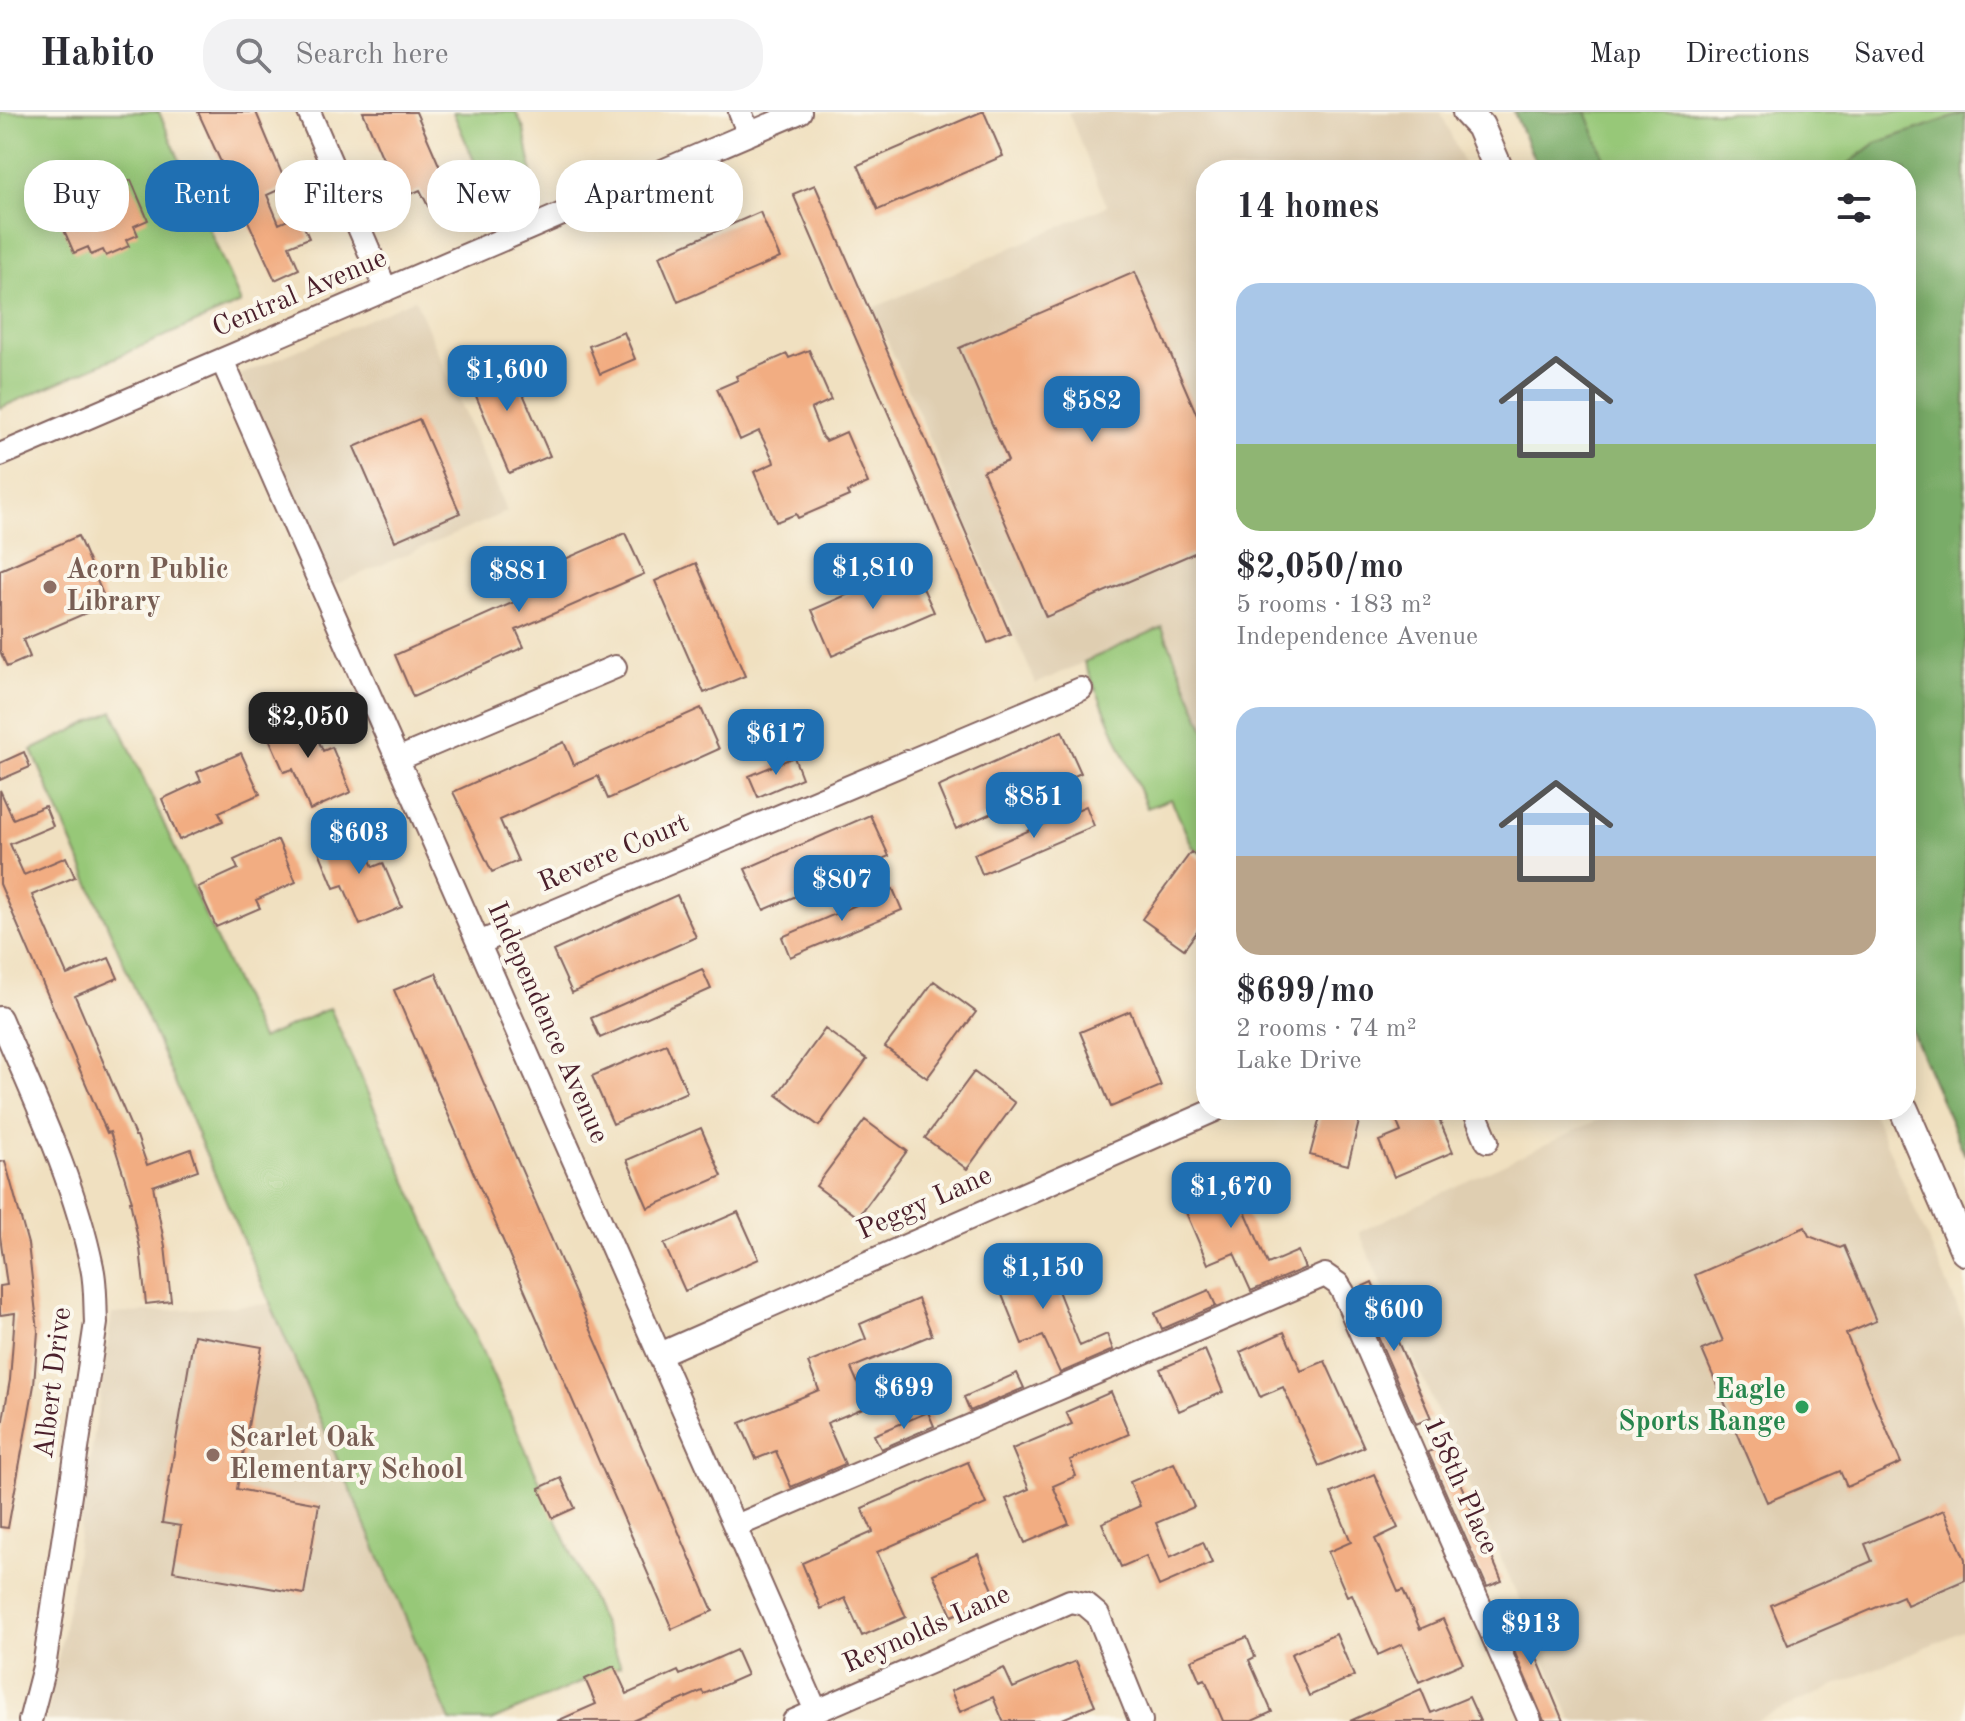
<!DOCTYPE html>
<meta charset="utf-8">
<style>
:root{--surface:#fff;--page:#f2f2f3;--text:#2b2b33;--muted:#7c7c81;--line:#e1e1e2;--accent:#1f6fb2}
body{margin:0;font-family:"Old Standard TT",serif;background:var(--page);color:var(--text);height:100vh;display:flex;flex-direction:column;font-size:30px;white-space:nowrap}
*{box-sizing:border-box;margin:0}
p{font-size:26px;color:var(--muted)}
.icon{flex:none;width:44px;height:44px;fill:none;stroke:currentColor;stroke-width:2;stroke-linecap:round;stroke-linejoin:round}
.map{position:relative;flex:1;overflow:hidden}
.side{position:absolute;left:1196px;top:48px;width:720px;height:960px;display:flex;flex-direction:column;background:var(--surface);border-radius:32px;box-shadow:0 4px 20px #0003}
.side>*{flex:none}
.guide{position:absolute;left:24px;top:48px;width:760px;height:72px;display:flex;gap:16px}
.price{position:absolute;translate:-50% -68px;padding:0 18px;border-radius:16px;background:var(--accent);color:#fff;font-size:26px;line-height:52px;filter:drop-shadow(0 2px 4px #0008)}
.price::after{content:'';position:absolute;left:50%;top:48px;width:24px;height:18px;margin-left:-12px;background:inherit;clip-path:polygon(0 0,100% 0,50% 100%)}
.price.current{background:#222;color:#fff}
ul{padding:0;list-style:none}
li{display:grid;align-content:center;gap:16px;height:424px;padding:0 40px}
li span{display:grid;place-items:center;height:248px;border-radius:24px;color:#555}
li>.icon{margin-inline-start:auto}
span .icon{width:144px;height:144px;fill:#fffc;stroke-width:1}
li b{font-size:34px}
h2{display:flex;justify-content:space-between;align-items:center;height:96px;padding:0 40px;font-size:34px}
.tag{padding:0 28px;border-radius:32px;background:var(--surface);box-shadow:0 4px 20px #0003;font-size:28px;line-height:72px}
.tag.current{background:var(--accent);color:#fff}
header{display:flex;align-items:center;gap:48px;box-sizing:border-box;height:112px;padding:0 40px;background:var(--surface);border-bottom:2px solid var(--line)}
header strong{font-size:38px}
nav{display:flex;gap:44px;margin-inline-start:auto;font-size:28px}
.search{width:560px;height:72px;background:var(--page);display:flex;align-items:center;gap:20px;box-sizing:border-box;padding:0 28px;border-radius:32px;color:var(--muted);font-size:30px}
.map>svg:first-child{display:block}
.built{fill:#dfceb1}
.green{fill:#97c878;stroke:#707452;stroke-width:2}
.forest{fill:#79ac68;stroke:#62664a;stroke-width:2}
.building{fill:#f2ad82}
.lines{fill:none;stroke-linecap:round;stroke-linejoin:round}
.minor-casing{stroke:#84635f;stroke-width:26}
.major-casing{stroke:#84635f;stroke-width:32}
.minor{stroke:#fff;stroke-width:22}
.major{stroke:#fff;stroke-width:28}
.education-dot{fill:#8d6e63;stroke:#fbf7ec;stroke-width:3}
.leisure-dot{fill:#2e9e5b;stroke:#fbf7ec;stroke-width:3}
.labels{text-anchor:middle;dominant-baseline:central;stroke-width:8;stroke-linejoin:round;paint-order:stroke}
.street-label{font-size:28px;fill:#4a1f2b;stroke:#fbf7ec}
.education-label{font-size:28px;font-weight:bold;fill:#785e54;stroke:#fbf7ec;text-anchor:start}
.leisure-label{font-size:28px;font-weight:bold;fill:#27864d;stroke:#fbf7ec;text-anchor:end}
</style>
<header>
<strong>Habito</strong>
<div class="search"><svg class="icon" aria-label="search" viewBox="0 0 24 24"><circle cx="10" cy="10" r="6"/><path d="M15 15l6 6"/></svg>Search here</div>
<nav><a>Map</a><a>Directions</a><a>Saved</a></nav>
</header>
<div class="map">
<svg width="1965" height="1609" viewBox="0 0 1965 1609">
<rect width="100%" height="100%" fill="#fbf7ec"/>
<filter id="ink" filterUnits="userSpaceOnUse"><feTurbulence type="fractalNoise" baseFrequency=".0125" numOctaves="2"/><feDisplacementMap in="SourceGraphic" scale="16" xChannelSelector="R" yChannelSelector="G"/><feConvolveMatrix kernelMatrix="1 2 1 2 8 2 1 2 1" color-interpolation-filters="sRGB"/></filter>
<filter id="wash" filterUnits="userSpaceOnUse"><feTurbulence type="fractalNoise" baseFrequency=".006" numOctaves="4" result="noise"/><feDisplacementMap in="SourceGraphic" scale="32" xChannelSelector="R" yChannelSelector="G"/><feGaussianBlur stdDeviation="1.8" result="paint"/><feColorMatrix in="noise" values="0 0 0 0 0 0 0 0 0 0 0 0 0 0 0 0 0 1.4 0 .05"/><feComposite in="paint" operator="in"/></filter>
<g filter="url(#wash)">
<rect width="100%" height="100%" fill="#f0e0c0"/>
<!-- built -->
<path class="built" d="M 1068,0 L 1441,0 L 1466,58 L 1206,58 L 1206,620 L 1162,515 L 1036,572 L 873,196 L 1107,94 Z
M 415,187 L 507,400 L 332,474 L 240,263 Z
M 1604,998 L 1872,998 L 1965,1213 L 1965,1518 L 1754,1609 L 1572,1609 L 1359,1120 L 1606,1004 Z
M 270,1192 L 450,1609 L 46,1609 L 70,1484 L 112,1202 Z"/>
<!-- green -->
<path class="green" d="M 0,0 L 159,0 L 241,191 L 0,296 Z
M 453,0 L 516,0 L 524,17 L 533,67 L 490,86 Z
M 1514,0 L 1965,0 L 1965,1043 L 1906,906 L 1906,58 L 1539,58 Z
M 1162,515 L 1206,620 L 1206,745 L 1192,734 L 1171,687 L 1147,696 L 1084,550 Z
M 113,599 L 261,927 L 330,896 L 621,1553 L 491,1609 L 450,1609 L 32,638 Z"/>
<!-- forest -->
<path class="forest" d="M 1514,0 L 1586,0 L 1609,58 L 1539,58 Z
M 1965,1 L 1965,1043 L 1906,906 L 1906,58 L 1840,58 L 1876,31 Z"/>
<g id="blocks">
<!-- building -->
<path class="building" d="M 198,0 L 256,0 L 287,74 L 267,83 L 279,112 L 299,103 L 309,126 L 289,134 L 299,157 L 275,168 Z
M 363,0 L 416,0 L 452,83 L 428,94 L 420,78 L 400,87 Z
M 981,0 L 984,0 L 1003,44 L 878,98 L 858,53 Z
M 131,68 L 148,108 L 134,114 L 138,123 L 126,128 L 129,134 L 106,144 L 103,138 L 91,143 L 88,135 L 74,141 L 56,100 Z
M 815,73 L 1010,522 L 988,531 L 793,82 Z
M 760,100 L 780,146 L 678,190 L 659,144 Z
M 1135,160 L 1206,324 L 1206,436 L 1046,505 L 983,359 L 1008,349 L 959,236 Z
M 624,220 L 635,247 L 600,262 L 589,234 Z
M 809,238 L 831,288 L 811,297 L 822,325 L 826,329 L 846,320 L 868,371 L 847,380 L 849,384 L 798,406 L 796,402 L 776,410 L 754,360 L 774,351 L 773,347 L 759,319 L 740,328 L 717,277 L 738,268 L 736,264 L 787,242 L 789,246 Z
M 491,244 L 495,252 L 508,247 L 550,344 L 509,361 L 464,256 Z
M 419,307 L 460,401 L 395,429 L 354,335 Z
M 625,421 L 644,462 L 516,518 L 524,535 L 413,585 L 395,543 L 519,488 L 512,470 Z
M 78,424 L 107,492 L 23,528 L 30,545 L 7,555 L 0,539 L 0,458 Z
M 696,451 L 745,564 L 704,581 L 655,469 Z
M 913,454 L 934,500 L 832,544 L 812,498 Z
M 701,596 L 719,637 L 608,687 L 598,664 L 500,708 L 518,749 L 492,760 L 453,680 L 564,630 L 574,653 Z
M 306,599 L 323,639 L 332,635 L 351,680 L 310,698 L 293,657 L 284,660 L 265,617 Z
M 1062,619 L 1081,661 L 956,717 L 938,675 Z
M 24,640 L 30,655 L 0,668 L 0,651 Z
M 241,641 L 260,682 L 219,700 L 223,709 L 179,728 L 162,687 L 201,669 L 197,660 Z
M 794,645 L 802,666 L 758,685 L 749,664 Z
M 0,678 L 13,707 L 45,694 L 53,714 L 10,732 L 24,763 L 66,745 L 75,765 L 32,783 L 67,863 L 109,846 L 118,866 L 75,884 L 135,1024 L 137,1024 L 147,1053 L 191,1037 L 198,1058 L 153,1074 L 165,1134 L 171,1189 L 146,1192 L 140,1136 L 130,1089 L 132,1089 L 110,1020 L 107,1021 L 0,772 Z
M 1086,694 L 1094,714 L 982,762 L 974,742 Z
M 870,703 L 889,744 L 764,798 L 745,757 Z
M 356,715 L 373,755 L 383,751 L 402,795 L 360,813 L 343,773 L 334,776 L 316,732 Z
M 278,728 L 296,770 L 256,788 L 260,796 L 216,815 L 198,775 L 238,757 L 234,748 Z
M 1191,740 L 1206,752 L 1206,808 L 1184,837 L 1142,807 Z
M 893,777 L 902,798 L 790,845 L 782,825 Z
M 677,783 L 696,825 L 572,881 L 553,839 Z
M 702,857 L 711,877 L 600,926 L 591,906 Z
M 436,861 L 713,1499 L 672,1517 L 394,878 Z
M 934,869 L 976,900 L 927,966 L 885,935 Z
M 1130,899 L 1161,974 L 1111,995 L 1080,920 Z
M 825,917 L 867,947 L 819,1014 L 777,983 Z
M 666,932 L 687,980 L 613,1012 L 592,964 Z
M 974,960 L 1015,991 L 967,1057 L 925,1026 Z
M 1322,998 L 1362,998 L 1348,1053 L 1310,1043 Z
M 1392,998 L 1435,998 L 1453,1040 L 1394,1065 L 1379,1029 L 1401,1020 Z
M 865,1008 L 907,1039 L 858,1105 L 816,1074 Z
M 701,1016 L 722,1064 L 648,1096 L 627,1048 Z
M 5,1049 L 28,1132 L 38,1219 L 34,1273 L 8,1416 L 0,1415 L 0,1325 L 10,1268 L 15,1201 L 0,1203 L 0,1174 L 7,1173 L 0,1124 L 0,1050 Z
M 1226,1055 L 1268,1152 L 1298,1139 L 1305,1156 L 1251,1179 L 1234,1141 L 1208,1152 L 1176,1077 Z
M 738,1100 L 759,1147 L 685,1179 L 664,1132 Z
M 1805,1115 L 1809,1124 L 1840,1136 L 1844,1134 L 1876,1209 L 1846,1222 L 1901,1351 L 1847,1375 L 1840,1359 L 1767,1390 L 1702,1238 L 1723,1229 L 1695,1163 Z
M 1041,1136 L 1080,1234 L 1107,1222 L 1113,1238 L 1060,1261 L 1043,1224 L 1022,1232 L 991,1156 Z
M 1372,1170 L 1431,1306 L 1416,1312 L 1357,1177 Z
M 1209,1178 L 1216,1194 L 1162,1217 L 1155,1201 Z
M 918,1187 L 932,1223 L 851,1256 L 868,1294 L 827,1311 L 845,1352 L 791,1375 L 776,1339 L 756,1347 L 740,1311 L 819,1278 L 808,1251 L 866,1227 L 860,1212 Z
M 1284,1220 L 1301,1259 L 1325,1249 L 1364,1335 L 1319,1354 L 1283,1275 L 1260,1285 L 1240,1240 Z
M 194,1223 L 262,1235 L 237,1377 L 319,1392 L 304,1482 L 173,1459 L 181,1414 L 162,1411 Z
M 1205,1238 L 1223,1280 L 1179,1299 L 1160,1257 Z
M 1017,1261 L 1024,1276 L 970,1299 L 964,1285 Z
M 1111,1280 L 1129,1322 L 1070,1348 L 1076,1364 L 1053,1374 L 1069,1412 L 1025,1431 L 1006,1387 L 1029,1377 L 1012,1337 L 1072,1312 L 1066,1300 Z
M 928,1300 L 934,1314 L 881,1337 L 874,1323 Z
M 1444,1333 L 1502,1469 L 1487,1475 L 1428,1340 Z
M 968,1350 L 986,1392 L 877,1440 L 906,1505 L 862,1524 L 845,1486 L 821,1497 L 802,1451 L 873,1420 L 862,1396 Z
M 1174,1351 L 1194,1395 L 1156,1411 L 1170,1445 L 1203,1430 L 1212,1451 L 1159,1474 L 1146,1444 L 1121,1455 L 1102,1411 L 1140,1394 L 1130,1370 Z
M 1374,1362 L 1398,1416 L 1375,1427 L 1398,1480 L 1403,1478 L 1420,1517 L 1443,1507 L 1463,1551 L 1419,1570 L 1402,1532 L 1378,1543 L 1352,1482 L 1347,1484 L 1328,1440 L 1351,1430 L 1331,1381 Z
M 561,1366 L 575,1396 L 553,1406 L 539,1376 Z
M 1944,1398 L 1965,1447 L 1965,1468 L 1907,1493 L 1903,1484 L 1788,1533 L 1771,1493 L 1872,1449 L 1865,1432 Z
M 978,1442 L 996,1485 L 952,1504 L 933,1462 Z
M 1515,1497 L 1539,1551 L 1563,1609 L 1544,1609 L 1499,1504 Z
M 1336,1522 L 1354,1564 L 1309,1584 L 1291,1542 Z
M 1247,1525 L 1255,1545 L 1249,1548 L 1272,1600 L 1252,1609 L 1223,1609 L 1205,1567 L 1200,1569 L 1191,1548 Z
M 736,1538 L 747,1563 L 704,1582 L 702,1579 L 633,1609 L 557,1609 L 596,1592 L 585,1567 L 614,1554 L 627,1582 L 678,1559 L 680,1563 Z
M 1076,1549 L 1095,1593 L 1058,1609 L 1003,1609 L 993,1585 L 960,1600 L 951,1579 L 1004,1556 L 1013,1576 Z
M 1421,1577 L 1431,1601 L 1469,1585 L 1480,1609 L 1350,1609 Z"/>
</g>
</g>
<g filter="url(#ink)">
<use href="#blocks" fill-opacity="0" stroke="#84635f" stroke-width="2"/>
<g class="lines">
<!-- minor casing -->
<g class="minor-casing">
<path id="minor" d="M 309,0 L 386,178
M 740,0 L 749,22
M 222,248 L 816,1599
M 0,343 L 800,0
M 398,647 L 615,555
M 479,831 L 1081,577
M 0,906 C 35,988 74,1068 92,1155 C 96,1173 95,1193 96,1211 L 44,1555 L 30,1609
M 1474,998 L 1487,1029
M 660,1242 L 1215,998
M 736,1414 L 1325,1163 L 1338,1172 L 1343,1180 L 1530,1609
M 794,1609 L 1070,1489 L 1085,1492 L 1098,1503 L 1141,1609"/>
</g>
<!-- major casing -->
<g class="major-casing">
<path id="major" d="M 1467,0 L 1480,14 L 1499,58
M 1904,998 L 1965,1139"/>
</g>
<!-- minor -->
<use href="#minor" class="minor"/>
<!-- major -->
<use href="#major" class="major"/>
</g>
</g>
<!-- markers -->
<g class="education-dot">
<circle cx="50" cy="475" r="8"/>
<circle cx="213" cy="1343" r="8"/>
</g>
<circle class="leisure-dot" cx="1802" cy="1295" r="8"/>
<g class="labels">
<!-- street labels -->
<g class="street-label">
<text transform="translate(300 182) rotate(-23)">Central Avenue</text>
<text transform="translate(614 742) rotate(-23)">Revere Court</text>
<text transform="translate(547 911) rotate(66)">Independence Avenue</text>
<text transform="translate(925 1092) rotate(-24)">Peggy Lane</text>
<text transform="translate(54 1271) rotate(-83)">Albert Drive</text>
<text transform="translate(1460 1374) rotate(66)">158th Place</text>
<text transform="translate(927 1518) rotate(-24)">Reynolds Lane</text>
</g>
<!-- education labels -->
<g class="education-label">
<text x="66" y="459">Acorn Public<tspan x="66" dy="32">Library</tspan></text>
<text x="229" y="1327">Scarlet Oak<tspan x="229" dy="32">Elementary School</tspan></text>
</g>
<!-- leisure labels -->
<g class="leisure-label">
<text x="1786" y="1279">Eagle<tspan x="1786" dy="32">Sports Range</tspan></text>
</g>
</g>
</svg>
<b class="price" style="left:507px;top:301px">$1,600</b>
<b class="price" style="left:1092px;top:332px">$582</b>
<b class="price" style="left:873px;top:499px">$1,810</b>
<b class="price" style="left:519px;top:502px">$881</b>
<b class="price current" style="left:308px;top:648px">$2,050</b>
<b class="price" style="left:776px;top:665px">$617</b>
<b class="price" style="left:1034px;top:728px">$851</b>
<b class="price" style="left:359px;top:764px">$603</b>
<b class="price" style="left:842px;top:811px">$807</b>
<b class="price" style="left:1231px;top:1118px">$1,670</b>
<b class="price" style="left:1043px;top:1199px">$1,150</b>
<b class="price" style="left:1394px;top:1241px">$600</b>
<b class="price" style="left:904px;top:1319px">$699</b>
<b class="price" style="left:1531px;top:1555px">$913</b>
<div class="guide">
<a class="tag">Buy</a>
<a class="tag current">Rent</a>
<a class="tag">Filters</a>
<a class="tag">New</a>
<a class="tag">Apartment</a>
</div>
<section class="side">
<h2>14 homes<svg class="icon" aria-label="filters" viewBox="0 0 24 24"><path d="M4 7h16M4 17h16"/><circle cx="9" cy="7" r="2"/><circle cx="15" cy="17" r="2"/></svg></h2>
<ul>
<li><span style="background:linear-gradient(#a9c7e8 65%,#8fb573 0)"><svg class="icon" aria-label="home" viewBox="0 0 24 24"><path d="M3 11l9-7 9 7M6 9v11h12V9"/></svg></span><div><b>$2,050/mo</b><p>5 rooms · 183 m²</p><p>Independence Avenue</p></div></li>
<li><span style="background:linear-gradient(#a9c7e8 60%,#b9a48a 0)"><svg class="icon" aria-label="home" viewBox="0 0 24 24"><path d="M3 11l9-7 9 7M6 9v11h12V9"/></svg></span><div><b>$699/mo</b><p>2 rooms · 74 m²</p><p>Lake Drive</p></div></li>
</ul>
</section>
</div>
